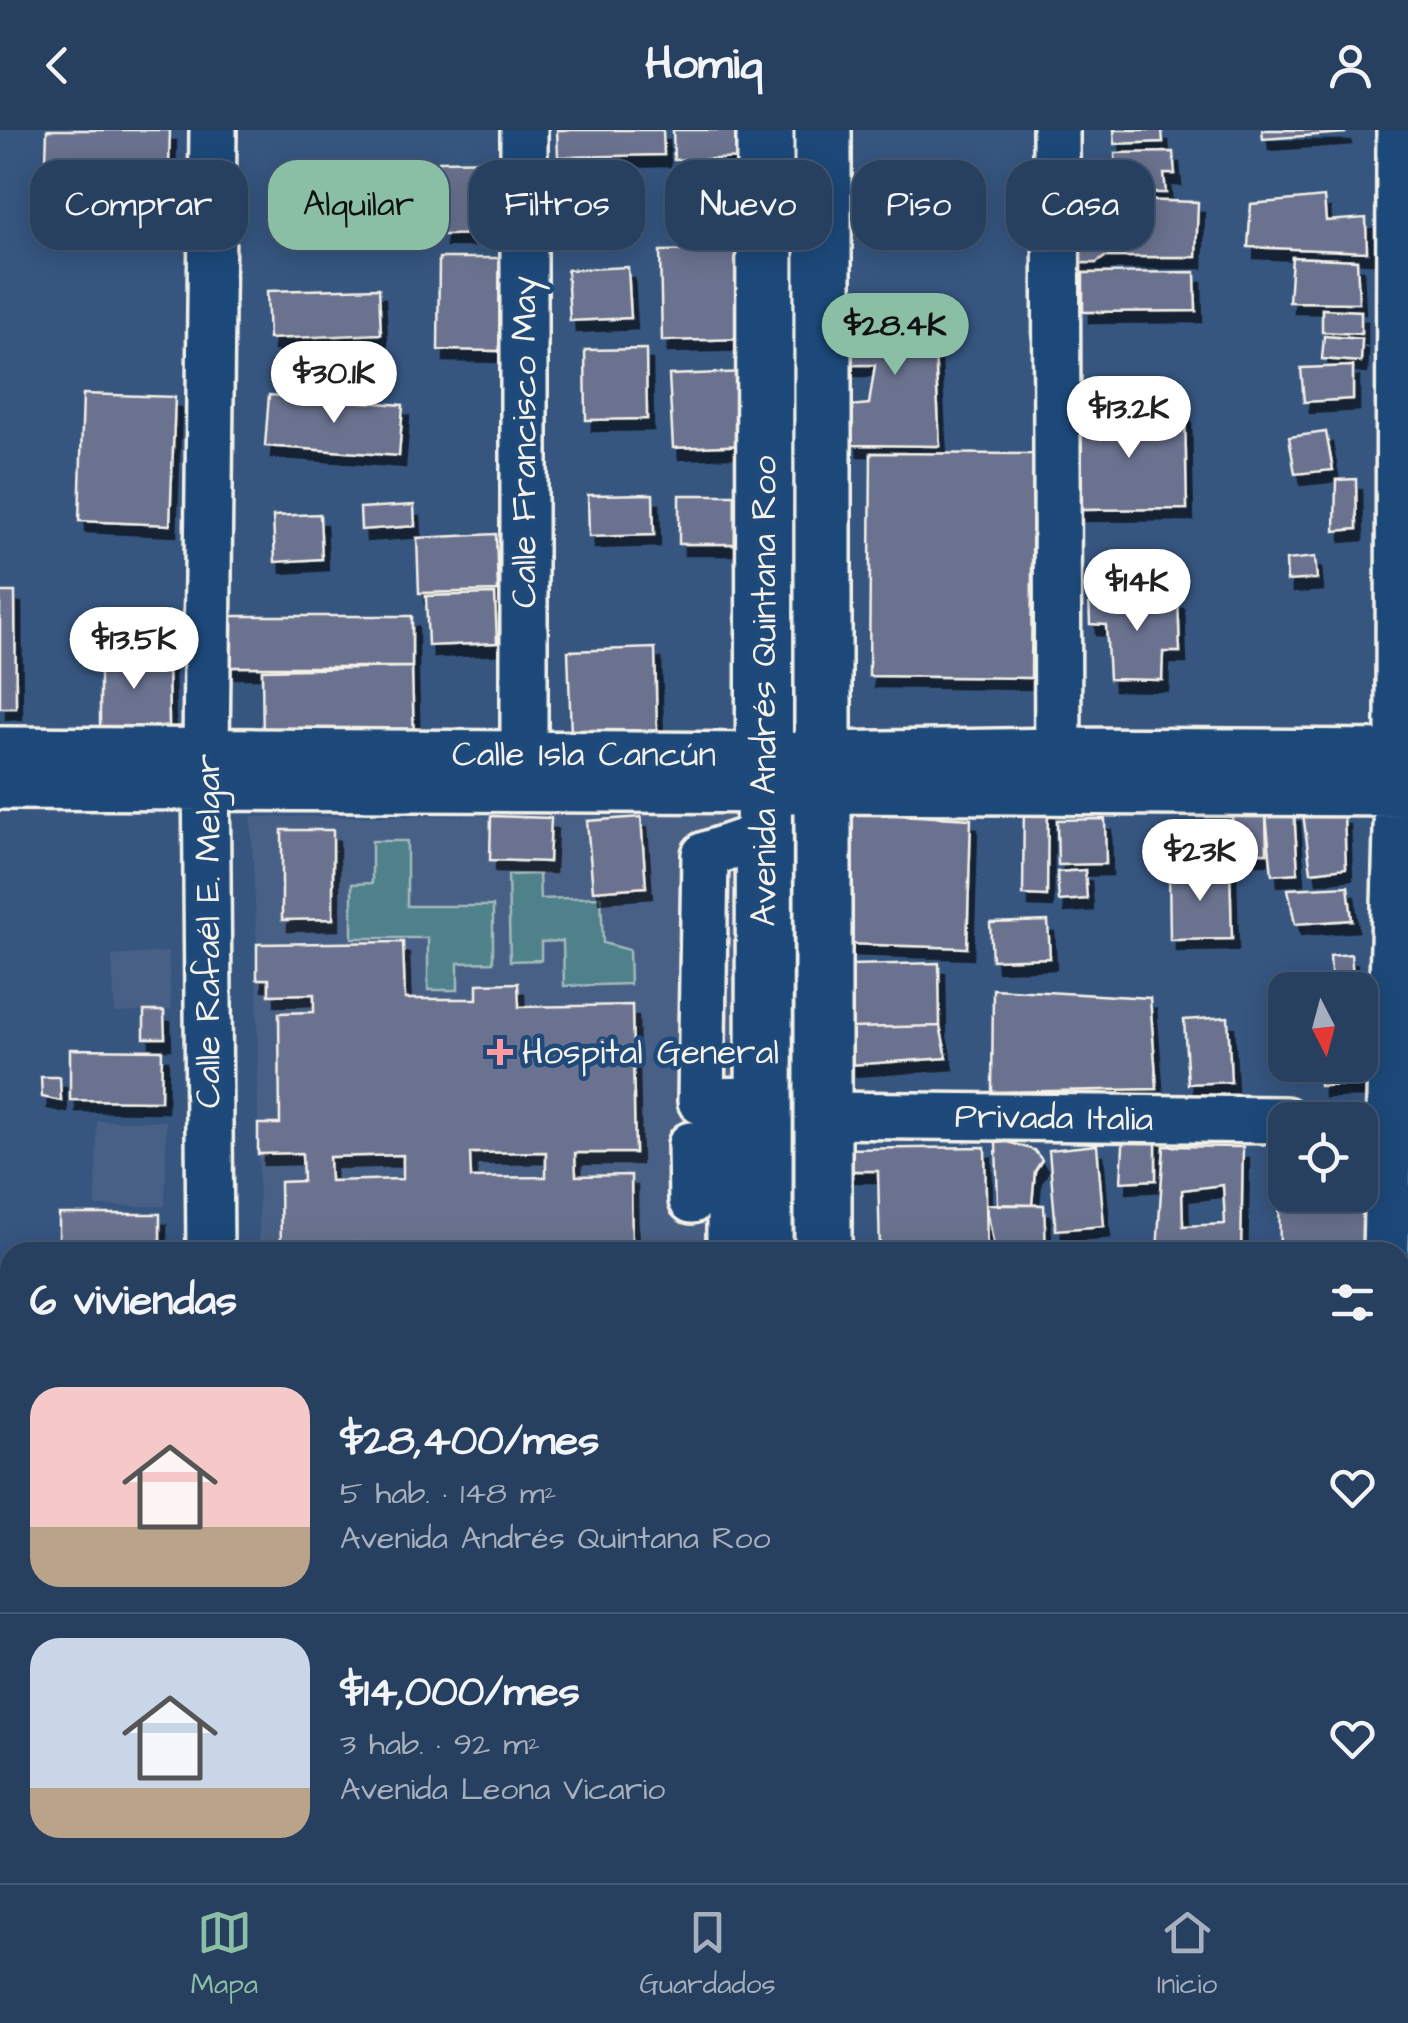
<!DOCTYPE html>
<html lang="es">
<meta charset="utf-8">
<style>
:root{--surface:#284060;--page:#344b69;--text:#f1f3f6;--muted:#a5afbd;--line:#445975;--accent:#8abfa5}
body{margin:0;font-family:"Architects Daughter",sans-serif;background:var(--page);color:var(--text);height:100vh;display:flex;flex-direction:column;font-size:38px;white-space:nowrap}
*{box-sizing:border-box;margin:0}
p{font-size:32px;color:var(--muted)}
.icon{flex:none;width:55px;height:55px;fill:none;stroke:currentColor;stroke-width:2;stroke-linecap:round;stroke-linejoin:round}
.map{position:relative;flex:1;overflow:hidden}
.sheet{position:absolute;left:0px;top:1112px;width:1410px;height:642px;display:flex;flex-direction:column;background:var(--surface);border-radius:30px 30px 0 0;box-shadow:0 5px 25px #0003,0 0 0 2px var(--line)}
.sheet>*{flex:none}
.hud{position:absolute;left:30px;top:30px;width:1350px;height:90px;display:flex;gap:20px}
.needle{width:65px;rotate:174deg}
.tools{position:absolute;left:1268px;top:842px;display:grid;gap:20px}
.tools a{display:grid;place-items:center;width:110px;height:110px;border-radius:20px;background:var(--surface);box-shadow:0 5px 25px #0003,0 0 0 2px var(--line);font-size:50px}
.price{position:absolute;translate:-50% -85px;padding:0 22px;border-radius:35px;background:#fff;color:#222;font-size:32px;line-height:65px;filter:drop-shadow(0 2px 5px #0008)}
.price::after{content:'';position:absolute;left:50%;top:60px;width:30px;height:22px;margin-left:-15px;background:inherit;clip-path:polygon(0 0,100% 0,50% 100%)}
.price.on{background:var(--accent);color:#111}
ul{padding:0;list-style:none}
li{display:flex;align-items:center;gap:30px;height:250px;padding:0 30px}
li+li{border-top:2px solid var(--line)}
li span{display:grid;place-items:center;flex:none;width:280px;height:200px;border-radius:30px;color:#555}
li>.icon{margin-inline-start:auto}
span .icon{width:120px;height:120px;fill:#fffc;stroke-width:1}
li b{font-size:42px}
h2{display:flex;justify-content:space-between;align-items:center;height:120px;padding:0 30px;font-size:42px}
.chip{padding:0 35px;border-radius:30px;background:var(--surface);box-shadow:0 5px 25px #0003,0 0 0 2px var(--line);font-size:35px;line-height:90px}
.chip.on{background:var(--accent);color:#111}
header{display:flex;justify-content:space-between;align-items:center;height:130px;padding:0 30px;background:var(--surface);font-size:45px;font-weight:700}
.dock{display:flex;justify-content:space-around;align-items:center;height:140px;border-top:2px solid var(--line);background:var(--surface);font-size:28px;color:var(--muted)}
.dock a{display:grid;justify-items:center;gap:5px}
.dock .on{color:var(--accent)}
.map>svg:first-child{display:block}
.built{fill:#496186}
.green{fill:#50818b;stroke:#a2b9ba;stroke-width:2.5}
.building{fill:#6b728f;stroke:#f4f1e8;stroke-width:2.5;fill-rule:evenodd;filter:url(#shadow)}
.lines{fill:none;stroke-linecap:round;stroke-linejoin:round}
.minor-casing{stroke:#f4f1e8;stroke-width:52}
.major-casing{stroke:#f4f1e8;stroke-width:62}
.path{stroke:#f4f1e8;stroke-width:5;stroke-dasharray:10 8;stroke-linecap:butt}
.minor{stroke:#1f4a7a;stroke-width:45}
.major{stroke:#1f4a7a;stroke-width:55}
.poi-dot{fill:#ff9aa2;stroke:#1f4a7a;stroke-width:4}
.labels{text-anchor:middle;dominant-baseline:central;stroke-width:9;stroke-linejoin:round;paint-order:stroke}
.street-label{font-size:35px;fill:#f4f1e8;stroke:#1f4a7a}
.poi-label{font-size:35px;fill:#f4f1e8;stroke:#1f4a7a;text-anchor:start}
</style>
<header><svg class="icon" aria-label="back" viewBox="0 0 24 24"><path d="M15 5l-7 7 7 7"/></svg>Homiq<svg class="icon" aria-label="person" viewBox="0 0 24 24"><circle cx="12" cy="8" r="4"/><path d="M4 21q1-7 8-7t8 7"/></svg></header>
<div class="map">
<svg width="1408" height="1753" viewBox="0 0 1408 1753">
<defs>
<filter id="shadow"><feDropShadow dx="6" dy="11" stdDeviation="0" flood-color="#0009"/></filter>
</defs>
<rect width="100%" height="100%" fill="#365680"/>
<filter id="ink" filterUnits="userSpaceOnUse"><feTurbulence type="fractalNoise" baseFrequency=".01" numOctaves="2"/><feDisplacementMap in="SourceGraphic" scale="20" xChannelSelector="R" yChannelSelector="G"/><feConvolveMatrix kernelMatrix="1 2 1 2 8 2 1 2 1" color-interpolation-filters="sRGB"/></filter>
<g filter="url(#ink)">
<!-- built -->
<path class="built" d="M 741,685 L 744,1122 L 259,1122 L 257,814 L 251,687 Z
M 168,822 L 171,880 L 115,883 L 112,826 Z
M 97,991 L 166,991 L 165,1076 L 96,1076 Z
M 0,1399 L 10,1399 L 10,1745 L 718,1745 L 718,1753 L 0,1753 Z"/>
<!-- green -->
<path class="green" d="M 372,711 L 407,711 L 407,776 L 493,776 L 493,832 L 458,833 L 458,860 L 428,860 L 428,808 L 352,808 L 352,754 L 372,753 Z
M 539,744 L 540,769 L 601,767 L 603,813 L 629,820 L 630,854 L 564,856 L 563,811 L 541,812 L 541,830 L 510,831 L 508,745 Z"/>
<!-- building -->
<path class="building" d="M 47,0 L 170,0 L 169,35 L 46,30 Z
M 557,0 L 663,0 L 664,25 L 558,27 Z
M 673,0 L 756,0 L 757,28 L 674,30 Z
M 1114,0 L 1162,0 L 1163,12 L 1115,14 Z
M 1262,0 L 1344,0 L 1345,3 L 1263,9 Z
M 1173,22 L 1175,44 L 1164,44 L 1166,63 L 1116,62 L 1115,23 Z
M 507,30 L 508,104 L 441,105 L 439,31 Z
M 358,44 L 360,101 L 286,104 L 284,47 Z
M 933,44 L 935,82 L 900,83 L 901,101 L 870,103 L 868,46 Z
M 422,59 L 424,101 L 391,102 L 388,61 Z
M 1324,67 L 1326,91 L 1366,88 L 1367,122 L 1248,117 L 1251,74 Z
M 1099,69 L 1198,72 L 1196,127 L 1105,127 L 1096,133 L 1073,133 L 1072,102 L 1097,101 Z
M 747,119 L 749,209 L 662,211 L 660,121 Z
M 1292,127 L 1357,130 L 1359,173 L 1289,172 Z
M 439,128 L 502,128 L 501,221 L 438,220 Z
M 628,137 L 631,188 L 570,191 L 567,140 Z
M 1195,142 L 1196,181 L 1083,182 L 1083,143 Z
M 379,158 L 381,204 L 269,209 L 267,161 Z
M 850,175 L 933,184 L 940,316 L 852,315 L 849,276 L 869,274 L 875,235 L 847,235 Z
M 1322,179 L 1361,181 L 1361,204 L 1322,202 Z
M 1324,206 L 1362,209 L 1361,232 L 1322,229 Z
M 646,219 L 647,289 L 586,290 L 585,220 Z
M 1353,236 L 1353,269 L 1304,272 L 1301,238 Z
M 747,242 L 750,315 L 673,318 L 669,245 Z
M 83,264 L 175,267 L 170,395 L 79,391 Z
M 269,265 L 403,275 L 399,326 L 265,316 Z
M 1185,281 L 1187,379 L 1073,380 L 1072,282 Z
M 1326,302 L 1333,340 L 1295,344 L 1289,307 Z
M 871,323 L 1033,324 L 1031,548 L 869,546 Z
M 1356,349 L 1357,399 L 1335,401 L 1336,350 Z
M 653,364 L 654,405 L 589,407 L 588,365 Z
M 679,365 L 735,365 L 735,414 L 679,414 Z
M 414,375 L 415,396 L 361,400 L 360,378 Z
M 320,384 L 322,429 L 275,432 L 273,386 Z
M 496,404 L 498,461 L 419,463 L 417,408 Z
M 1315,427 L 1317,449 L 1287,451 L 1286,430 Z
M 0,462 L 15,462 L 16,578 L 0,578 Z
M 495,464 L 497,513 L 428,516 L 426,466 Z
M 1089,466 L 1178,468 L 1180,522 L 1163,522 L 1162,550 L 1109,549 L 1106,495 L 1090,494 Z
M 225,486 L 412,486 L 412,537 L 225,537 Z
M 655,518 L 657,602 L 571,605 L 568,521 Z
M 100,524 L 168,524 L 169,600 L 100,601 Z
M 412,537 L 414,613 L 263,616 L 262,540 Z
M 1024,670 L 1048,670 L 1047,766 L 1023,765 Z
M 1294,681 L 1298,743 L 1272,745 L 1266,684 Z
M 844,682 L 971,689 L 967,818 L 845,814 Z
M 1266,684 L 1267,723 L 1233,723 L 1232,685 Z
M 1303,684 L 1344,684 L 1346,738 L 1311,742 Z
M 491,686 L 551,688 L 549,732 L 490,730 Z
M 641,687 L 646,757 L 593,761 L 587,691 Z
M 1105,689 L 1106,734 L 1058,735 L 1057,690 Z
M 282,700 L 333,700 L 333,789 L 282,790 Z
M 1230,737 L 1232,809 L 1170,810 L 1169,738 Z
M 1085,740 L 1087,769 L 1059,771 L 1057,742 Z
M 1348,756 L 1352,790 L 1295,794 L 1288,759 Z
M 1048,791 L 1050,828 L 992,830 L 990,793 Z
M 403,812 L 405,869 L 477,869 L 477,854 L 518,853 L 519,877 L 632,875 L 635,1023 L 575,1023 L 576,1046 L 631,1045 L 632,1122 L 363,1122 L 363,1113 L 349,1113 L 349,1122 L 281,1122 L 280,1052 L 303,1051 L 302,1023 L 258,1024 L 258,994 L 280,994 L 279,883 L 314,882 L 314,864 L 269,865 L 269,849 L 257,849 L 257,814 ZM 546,1022 L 546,1047 L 471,1048 L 470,1023 ZM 403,1025 L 403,1049 L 330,1051 L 329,1027 Z
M 1351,824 L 1354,860 L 1332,860 L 1330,826 Z
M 939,833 L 940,896 L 850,898 L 849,835 Z
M 993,859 L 1150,868 L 1157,959 L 992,962 Z
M 1361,871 L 1362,955 L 1319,956 L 1319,935 L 1360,935 Z
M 144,881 L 164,881 L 165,908 L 144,908 Z
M 1228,887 L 1231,952 L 1188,954 L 1184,890 Z
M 940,896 L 947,928 L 850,935 L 850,898 Z
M 70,919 L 162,920 L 161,971 L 70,970 Z
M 41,947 L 60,947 L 61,971 L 42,967 Z
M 1156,997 L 1156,1050 L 1121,1052 L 1124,998 Z
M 1278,1009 L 1285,1009 L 1285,1065 L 1360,1065 L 1360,1009 L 1377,1010 L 1378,1122 L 1280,1122 Z
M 1008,1012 L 1034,1020 L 1042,1030 L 1035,1041 L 1032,1075 L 998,1075 L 996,1013 Z
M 1097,1015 L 1104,1096 L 1056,1100 L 1049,1020 Z
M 1164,1016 L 1243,1017 L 1241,1122 L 1157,1122 Z
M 985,1017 L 987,1122 L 880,1122 L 878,1041 L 843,1041 L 843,1019 Z
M 1223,1055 L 1225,1094 L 1183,1096 L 1182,1060 Z
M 986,1074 L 1044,1075 L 1046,1122 L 995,1122 Z
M 59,1084 L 160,1084 L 160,1122 L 59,1122 Z
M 10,1257 L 10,1328 L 0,1328 L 0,1258 Z
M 1403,1478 L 1408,1478 L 1408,1703 L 1405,1575 Z
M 10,1494 L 10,1557 L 0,1557 L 0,1495 Z
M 0,1596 L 10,1596 L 10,1664 L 0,1665 Z
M 0,1714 L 10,1714 L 10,1745 L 111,1745 L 111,1753 L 0,1753 Z
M 995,1745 L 1047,1745 L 1048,1753 L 995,1753 Z
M 179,1748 L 331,1749 L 331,1753 L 179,1753 Z"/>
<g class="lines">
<!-- minor casing -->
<g class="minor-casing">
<path id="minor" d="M 1056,0 L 1058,648
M 0,620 L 763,626 L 1058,621 L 1408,623
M 524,624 L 524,0
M 0,656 L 1408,663
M 764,970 L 701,971 L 705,725 L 764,705
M 823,985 L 1285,990
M 730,1016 L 730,1111 L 764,1118
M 692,1070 L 691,1015 L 759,1014
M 210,1122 L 206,622 L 213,0
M 1386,1122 L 1399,623 L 1400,0
M 0,1367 L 10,1367
M 1400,1386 L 1408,1386
M 0,1466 L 10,1466"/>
</g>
<!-- major casing -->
<g class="major-casing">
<path id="major" d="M 823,0 L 823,1122
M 764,1122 L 765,0
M 763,1753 L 763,1745
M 823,1753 L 823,1745"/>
</g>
<!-- path -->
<path class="path" d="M 0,1580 L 10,1580
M 156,1753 L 156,1745
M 425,1753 L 425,1745"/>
<!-- minor -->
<use href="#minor" class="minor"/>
<!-- major -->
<use href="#major" class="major"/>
</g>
</g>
<!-- markers -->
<path class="poi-dot" d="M495 907h10v10h10v10h-10v10h-10v-10h-10v-10h10z"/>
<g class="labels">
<!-- street labels -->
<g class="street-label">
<text transform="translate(524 312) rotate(-90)">Calle Francisco May</text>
<text transform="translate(764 561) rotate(-90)">Avenida Andrés Quintana Roo</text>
<text x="584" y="624">Calle Isla Cancún</text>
<text transform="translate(208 801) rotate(-90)">Calle Rafaél E. Melgar</text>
<text transform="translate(1054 988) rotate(1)">Privada Italia</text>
</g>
<!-- poi labels -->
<g class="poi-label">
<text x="522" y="922">Hospital General</text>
</g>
</g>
</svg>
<div class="tools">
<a><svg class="needle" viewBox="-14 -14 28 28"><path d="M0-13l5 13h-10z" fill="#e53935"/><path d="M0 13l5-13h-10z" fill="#a5afbd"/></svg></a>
<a><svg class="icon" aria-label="locate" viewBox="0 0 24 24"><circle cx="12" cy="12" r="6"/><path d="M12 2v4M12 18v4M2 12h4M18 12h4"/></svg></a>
</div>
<b class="price on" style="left:895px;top:248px">$28.4K</b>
<b class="price" style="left:334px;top:296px">$30.1K</b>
<b class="price" style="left:1129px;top:331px">$13.2K</b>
<b class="price" style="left:1137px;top:504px">$14K</b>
<b class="price" style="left:134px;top:562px">$13.5K</b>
<b class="price" style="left:1200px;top:774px">$23K</b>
<div class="hud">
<a class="chip">Comprar</a>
<a class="chip on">Alquilar</a>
<a class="chip">Filtros</a>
<a class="chip">Nuevo</a>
<a class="chip">Piso</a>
<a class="chip">Casa</a>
</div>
<section class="sheet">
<h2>6 viviendas<svg class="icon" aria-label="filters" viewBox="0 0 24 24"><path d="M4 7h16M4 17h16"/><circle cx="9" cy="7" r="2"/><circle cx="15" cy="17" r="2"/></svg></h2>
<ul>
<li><span style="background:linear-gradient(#f6c9c9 70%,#b9a48a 0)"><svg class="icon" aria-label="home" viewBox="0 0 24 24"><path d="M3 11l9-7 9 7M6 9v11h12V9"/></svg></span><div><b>$28,400/mes</b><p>5 hab. · 148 m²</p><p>Avenida Andrés Quintana Roo</p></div><svg class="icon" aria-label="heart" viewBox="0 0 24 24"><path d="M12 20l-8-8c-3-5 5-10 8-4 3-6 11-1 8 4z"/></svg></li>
<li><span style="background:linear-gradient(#c9d6e8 75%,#b9a48a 0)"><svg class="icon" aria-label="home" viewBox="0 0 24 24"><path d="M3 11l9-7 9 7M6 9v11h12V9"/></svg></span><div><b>$14,000/mes</b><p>3 hab. · 92 m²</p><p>Avenida Leona Vicario</p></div><svg class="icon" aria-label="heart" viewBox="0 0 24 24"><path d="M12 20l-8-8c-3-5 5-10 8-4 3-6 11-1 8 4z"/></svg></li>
</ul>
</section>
</div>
<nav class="dock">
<a class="on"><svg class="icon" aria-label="map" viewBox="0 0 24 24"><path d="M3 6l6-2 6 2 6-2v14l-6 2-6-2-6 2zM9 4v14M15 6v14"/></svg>Mapa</a>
<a><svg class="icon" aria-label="saved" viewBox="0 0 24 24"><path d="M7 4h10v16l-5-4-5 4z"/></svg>Guardados</a>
<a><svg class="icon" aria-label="home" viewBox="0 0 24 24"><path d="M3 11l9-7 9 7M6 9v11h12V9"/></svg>Inicio</a>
</nav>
